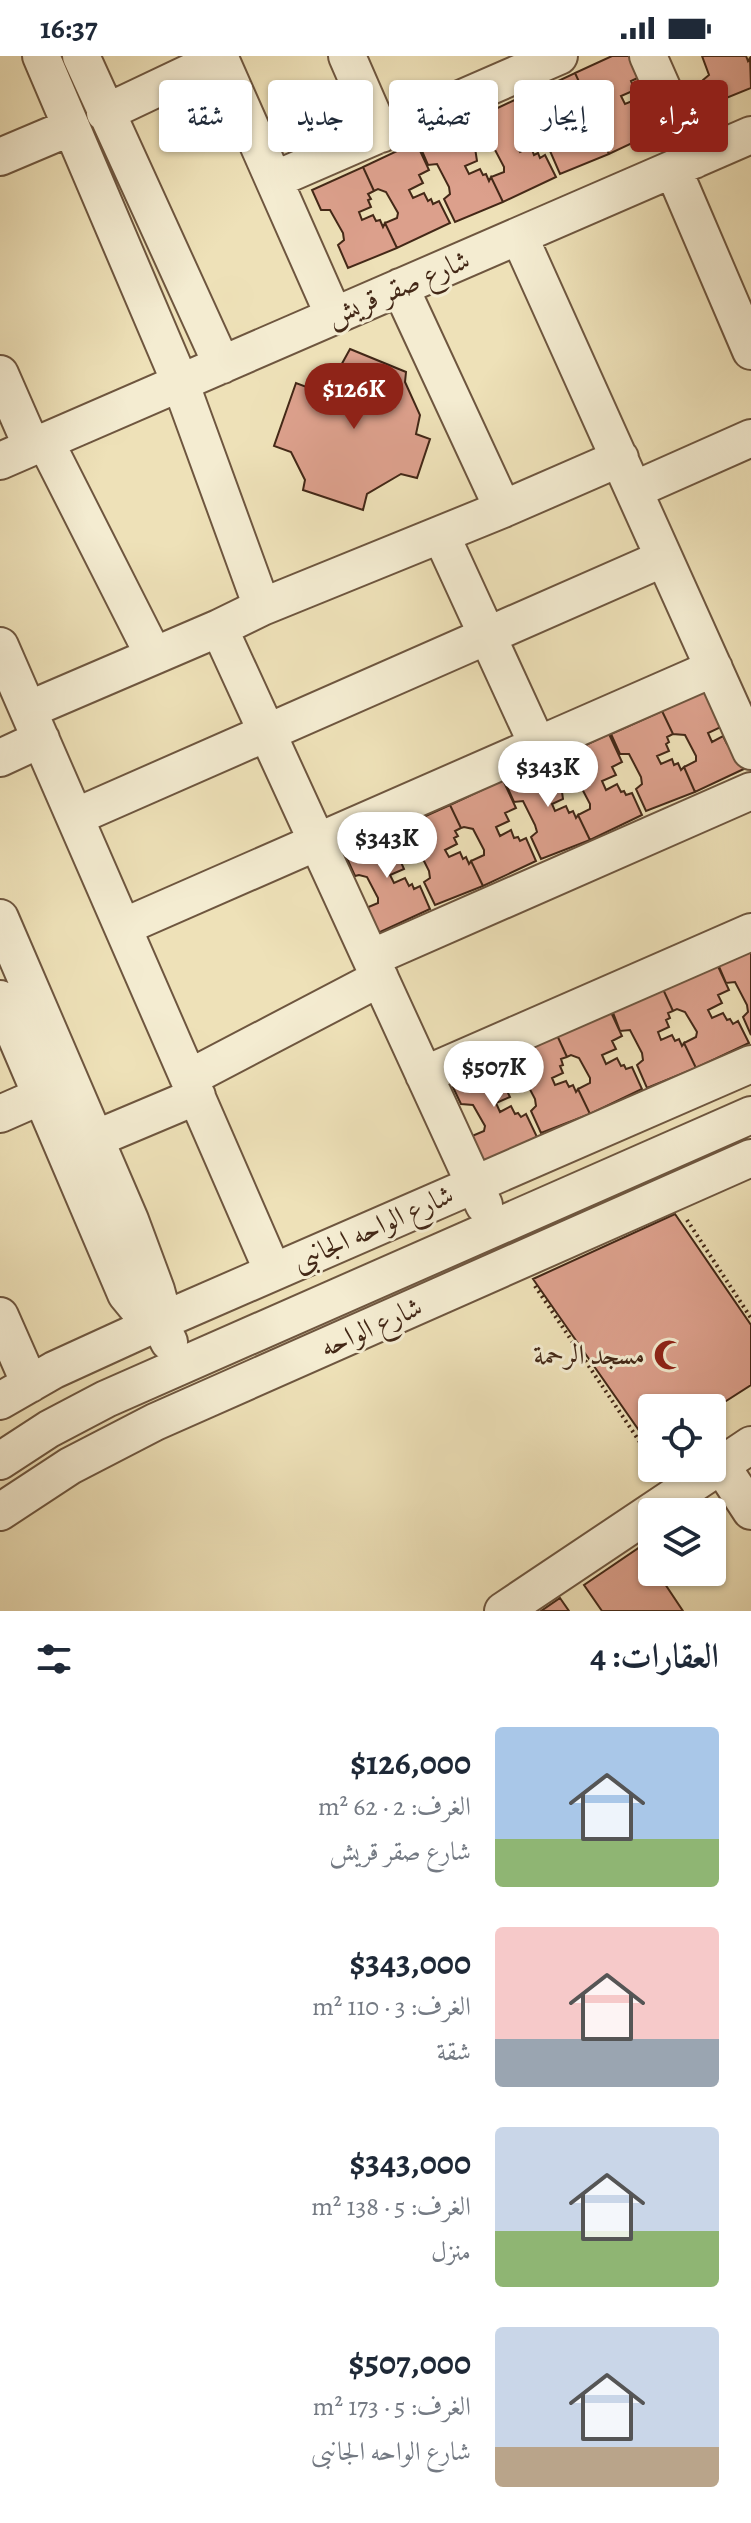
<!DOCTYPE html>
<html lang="ar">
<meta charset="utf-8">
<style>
:root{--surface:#fff;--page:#f2f2f3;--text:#1f2937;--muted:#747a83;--accent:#8f2418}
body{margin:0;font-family:Alegreya,Amiri,serif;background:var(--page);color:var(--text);direction:rtl;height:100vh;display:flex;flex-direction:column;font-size:30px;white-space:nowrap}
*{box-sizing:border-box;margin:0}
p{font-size:26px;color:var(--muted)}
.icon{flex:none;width:44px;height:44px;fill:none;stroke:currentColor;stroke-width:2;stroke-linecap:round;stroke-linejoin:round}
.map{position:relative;height:1555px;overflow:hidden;direction:ltr}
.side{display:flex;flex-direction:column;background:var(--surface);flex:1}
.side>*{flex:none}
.banner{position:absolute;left:24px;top:24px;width:704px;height:72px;direction:rtl;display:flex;gap:16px}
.buttons{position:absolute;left:638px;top:1338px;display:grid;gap:16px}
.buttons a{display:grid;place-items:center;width:88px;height:88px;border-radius:8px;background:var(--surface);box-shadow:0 2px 6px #0004;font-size:40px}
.price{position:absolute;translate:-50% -68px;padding:0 18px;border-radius:28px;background:#fff;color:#222;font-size:26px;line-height:52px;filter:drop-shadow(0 2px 4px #0008)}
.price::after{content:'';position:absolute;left:50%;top:48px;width:24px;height:18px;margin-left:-12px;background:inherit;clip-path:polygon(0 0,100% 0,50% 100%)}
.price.active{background:var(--accent);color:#fff}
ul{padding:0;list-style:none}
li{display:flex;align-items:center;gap:24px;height:200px;padding:0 32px}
li span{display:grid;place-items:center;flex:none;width:224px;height:160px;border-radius:8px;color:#555}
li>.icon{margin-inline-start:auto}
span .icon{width:96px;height:96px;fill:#fffc;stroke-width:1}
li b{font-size:34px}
h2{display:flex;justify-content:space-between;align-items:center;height:96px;padding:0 32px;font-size:34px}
.chip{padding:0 28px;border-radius:8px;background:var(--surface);box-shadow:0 2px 6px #0004;font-size:28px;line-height:72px}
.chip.active{background:var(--accent);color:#fff}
.status{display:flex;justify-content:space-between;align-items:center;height:56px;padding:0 40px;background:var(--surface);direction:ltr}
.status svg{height:22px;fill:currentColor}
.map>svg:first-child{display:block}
.building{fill:#dca08c;stroke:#432817;stroke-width:2}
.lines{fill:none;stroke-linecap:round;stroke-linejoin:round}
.minor-casing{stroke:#6e563f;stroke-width:40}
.path{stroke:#432817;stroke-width:4;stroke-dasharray:2 4;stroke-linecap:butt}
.minor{stroke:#f4ecd1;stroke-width:36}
.labels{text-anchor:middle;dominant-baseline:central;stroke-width:6;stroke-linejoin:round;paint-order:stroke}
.street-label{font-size:28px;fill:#432817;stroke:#f4ecd1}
.poi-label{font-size:28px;fill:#432817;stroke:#f4ecd1;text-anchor:end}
</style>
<div class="status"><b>16:37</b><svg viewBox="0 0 49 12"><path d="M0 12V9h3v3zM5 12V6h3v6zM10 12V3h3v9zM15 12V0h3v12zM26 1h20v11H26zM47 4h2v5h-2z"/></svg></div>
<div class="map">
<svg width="751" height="1555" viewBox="0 0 751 1555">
<rect width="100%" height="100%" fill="#eee1b8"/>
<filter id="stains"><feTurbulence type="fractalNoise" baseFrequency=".0025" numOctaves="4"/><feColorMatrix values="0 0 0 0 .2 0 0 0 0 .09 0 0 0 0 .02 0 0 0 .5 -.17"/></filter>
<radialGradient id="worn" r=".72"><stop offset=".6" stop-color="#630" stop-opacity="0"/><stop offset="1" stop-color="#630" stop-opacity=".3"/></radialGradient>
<!-- building -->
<path class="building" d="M 612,0 L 632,0 L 642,20 L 631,25 L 635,34 L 621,40 L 625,48 L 637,43 L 640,51 L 643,49 L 645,54 L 651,51 L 662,73 L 609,98 L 597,73 L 609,68 L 610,63 L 598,42 L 590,40 L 586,41 L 575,17 Z
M 702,0 L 746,0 L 748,5 L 750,2 L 751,32 L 714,47 L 703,24 L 709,19 Z
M 575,17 L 586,41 L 581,44 L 583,49 L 579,51 L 582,57 L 571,62 L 574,70 L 585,65 L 588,72 L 592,70 L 595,77 L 597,73 L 609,98 L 560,118 L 550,95 L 555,90 L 555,83 L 542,60 L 533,60 L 524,41 Z
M 523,40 L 536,68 L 525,73 L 529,82 L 516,88 L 520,96 L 531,91 L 534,99 L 538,97 L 540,102 L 545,99 L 556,121 L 503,146 L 491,121 L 504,116 L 504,111 L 493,90 L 484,87 L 481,89 L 470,65 Z
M 470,65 L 481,89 L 475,92 L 477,105 L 465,110 L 469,118 L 480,113 L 483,119 L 486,118 L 489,125 L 491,121 L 503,146 L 455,166 L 444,143 L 450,138 L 449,131 L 437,108 L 428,109 L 419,88 Z
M 416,86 L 429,114 L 419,119 L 423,127 L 409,134 L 413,142 L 424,137 L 428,145 L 431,143 L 433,148 L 439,145 L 450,167 L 397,192 L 385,167 L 397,162 L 398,157 L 386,136 L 378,133 L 374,135 L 363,111 Z
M 363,111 L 374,135 L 368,138 L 371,143 L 368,144 L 371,151 L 359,156 L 362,164 L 373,159 L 376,165 L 380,164 L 383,171 L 385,167 L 397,192 L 348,212 L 338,189 L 344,184 L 343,177 L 330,154 L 321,154 L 312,134 Z
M 350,293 L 406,316 L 405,326 L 420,359 L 416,378 L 430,383 L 417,422 L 401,418 L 367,438 L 363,454 L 303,434 L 305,424 L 291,396 L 274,390 L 296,327 L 309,332 L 339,313 Z
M 715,630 L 721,671 L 708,677 L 712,686 L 723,680 L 727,688 L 730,687 L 748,711 L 695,736 L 684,711 L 696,705 L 696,700 L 685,679 L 673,678 L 662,655 Z
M 662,655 L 673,678 L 667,681 L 669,686 L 666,688 L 669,695 L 657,700 L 661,708 L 672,703 L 674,709 L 678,707 L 681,714 L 684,711 L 695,736 L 646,755 L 636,733 L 642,728 L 641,721 L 629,698 L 620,698 L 611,678 Z
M 609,678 L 622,706 L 612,711 L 616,719 L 602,725 L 606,734 L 617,728 L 621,736 L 624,735 L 626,739 L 632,737 L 642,759 L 590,784 L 578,759 L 590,753 L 590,748 L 579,727 L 567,726 L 556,703 Z
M 556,703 L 567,726 L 561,729 L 563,743 L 552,748 L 555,755 L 566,750 L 569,757 L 573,755 L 576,762 L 578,759 L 590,784 L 541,803 L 531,781 L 537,776 L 535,769 L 523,745 L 514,746 L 505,726 Z
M 503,724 L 516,752 L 505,757 L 509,765 L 496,771 L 500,780 L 511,774 L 514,782 L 518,781 L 520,785 L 526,782 L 536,805 L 483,830 L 471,805 L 484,799 L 484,794 L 473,773 L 464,771 L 461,772 L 450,749 Z
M 450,749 L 461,772 L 455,775 L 458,780 L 454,782 L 457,788 L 445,794 L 449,801 L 460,796 L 463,803 L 466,801 L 469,808 L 471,805 L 483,830 L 435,849 L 424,826 L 430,822 L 429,815 L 417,791 L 408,792 L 399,772 Z
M 397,772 L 410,799 L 400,804 L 404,813 L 390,819 L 394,827 L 405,822 L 409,830 L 412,828 L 414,833 L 420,830 L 430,853 L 378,877 L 366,852 L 378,847 L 378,842 L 367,821 L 359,819 L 355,820 L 344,796 Z
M 751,891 L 751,979 L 743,961 L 748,956 L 747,949 L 735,926 L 726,927 L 717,906 Z
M 716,906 L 729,934 L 718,939 L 722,947 L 708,954 L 712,962 L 723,957 L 727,964 L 730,963 L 733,968 L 738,965 L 749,987 L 696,1012 L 684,987 L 696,981 L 697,976 L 685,956 L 677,953 L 673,955 L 662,931 Z
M 662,931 L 673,955 L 668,957 L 670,962 L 666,964 L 669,971 L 658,976 L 661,984 L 672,979 L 675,985 L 679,983 L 682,990 L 684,987 L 696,1012 L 647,1032 L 637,1009 L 643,1004 L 642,997 L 630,974 L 620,975 L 612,954 Z
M 609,952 L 622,980 L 612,985 L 616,993 L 602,999 L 606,1008 L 617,1002 L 621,1010 L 624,1009 L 626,1013 L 632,1011 L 642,1033 L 590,1058 L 578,1033 L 590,1027 L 590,1022 L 579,1002 L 571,999 L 567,1001 L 556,977 Z
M 556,977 L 567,1001 L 561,1003 L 563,1009 L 560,1010 L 563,1017 L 552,1022 L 555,1029 L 566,1025 L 569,1031 L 573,1029 L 576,1036 L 578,1033 L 590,1058 L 541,1077 L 531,1055 L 536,1050 L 535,1043 L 523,1020 L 514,1020 L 505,1000 Z
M 504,1000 L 517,1028 L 506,1033 L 510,1041 L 496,1047 L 500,1056 L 511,1050 L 515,1058 L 518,1057 L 521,1061 L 526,1058 L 537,1081 L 484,1106 L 472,1080 L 484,1075 L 485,1070 L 473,1049 L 461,1048 L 450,1025 Z
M 675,1158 L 751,1269 L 751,1329 L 712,1354 L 712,1352 L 652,1352 L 652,1393 L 533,1223 Z
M 640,1491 L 652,1509 L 652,1516 L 657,1516 L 683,1555 L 602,1555 L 584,1529 Z
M 560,1542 L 569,1555 L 541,1555 Z"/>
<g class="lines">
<!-- minor casing -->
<g class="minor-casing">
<path id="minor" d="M 41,0 L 180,326 L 262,551
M 81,0 L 222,309
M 219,0 L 334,260
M 347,0 L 381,78
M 648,0 L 694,104
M 105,57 L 221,2
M 0,101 L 71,71
M 673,113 L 751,295
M 274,124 L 559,0
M 519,180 L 751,695
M 400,231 L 503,453
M 0,318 L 32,391
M 45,385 L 154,600
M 0,405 L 751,79
M 634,434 L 751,382
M 441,479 L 538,690
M 219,572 L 484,1149
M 0,590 L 273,1216
M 28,654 L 219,572 L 262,551 L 503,453 L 620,402
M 0,702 L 41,683
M 75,761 L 664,502
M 0,862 L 130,1164 L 156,1234 L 159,1245 L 159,1266 L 169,1286
M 123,871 L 714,612
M 371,902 L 751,735
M 0,943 L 126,1238 L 140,1255 L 159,1266
M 424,1019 L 751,876
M 189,1022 L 380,922
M 0,1058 L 41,1040
M 95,1083 L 197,1040
M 0,1260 L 30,1328
M 0,1345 L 54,1314 L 159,1266 L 751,1008
M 0,1405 L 49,1373 L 106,1343 L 751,1059
M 721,1409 L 751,1455
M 0,1456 L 70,1410 L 155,1366 L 751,1102
M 503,1555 L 751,1389"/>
</g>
<!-- path -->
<path class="path" d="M 687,1164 L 751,1262
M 535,1230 L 652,1404"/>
<!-- minor -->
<use href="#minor" class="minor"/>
</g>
<!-- icons -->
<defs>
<g id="mosque-bare" transform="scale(2.4)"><path d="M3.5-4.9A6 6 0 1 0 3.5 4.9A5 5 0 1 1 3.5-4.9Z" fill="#8f2418" stroke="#f4ecd1" stroke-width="2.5" paint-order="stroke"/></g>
</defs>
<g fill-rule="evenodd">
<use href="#mosque-bare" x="669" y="1299"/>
</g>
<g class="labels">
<!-- street labels -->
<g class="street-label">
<text transform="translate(398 232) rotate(-23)">شارع صقر قريش</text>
<text transform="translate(373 1172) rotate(-24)">شارع الواحه الجانبى</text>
<text transform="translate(371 1271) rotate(-24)">شارع الواحه</text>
</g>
<!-- poi labels -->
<g class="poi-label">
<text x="645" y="1299">مسجد الرحمة</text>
</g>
</g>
<rect width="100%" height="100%" filter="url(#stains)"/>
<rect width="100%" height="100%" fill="url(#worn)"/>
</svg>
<div class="buttons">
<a><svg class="icon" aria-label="locate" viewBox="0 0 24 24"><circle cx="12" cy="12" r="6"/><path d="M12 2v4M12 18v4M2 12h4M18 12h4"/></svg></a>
<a><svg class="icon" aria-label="layers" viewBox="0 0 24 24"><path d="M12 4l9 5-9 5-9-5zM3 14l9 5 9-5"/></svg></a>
</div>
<b class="price active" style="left:354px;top:375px">$126K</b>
<b class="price" style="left:548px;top:753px">$343K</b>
<b class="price" style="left:387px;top:824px">$343K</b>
<b class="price" style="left:494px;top:1053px">$507K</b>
<div class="banner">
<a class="chip active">شراء</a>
<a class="chip">إيجار</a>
<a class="chip">تصفية</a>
<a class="chip">جديد</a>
<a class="chip">شقة</a>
</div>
</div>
<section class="side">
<h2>العقارات: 4<svg class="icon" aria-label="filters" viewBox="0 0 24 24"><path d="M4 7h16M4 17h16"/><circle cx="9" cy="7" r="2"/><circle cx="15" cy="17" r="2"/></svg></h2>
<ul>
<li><span style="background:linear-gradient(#a9c7e8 70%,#8fb573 0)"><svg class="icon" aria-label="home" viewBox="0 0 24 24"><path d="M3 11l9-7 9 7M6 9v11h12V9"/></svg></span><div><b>$126,000</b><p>الغرف: 2 · 62 m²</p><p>شارع صقر قريش</p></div></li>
<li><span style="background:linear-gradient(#f6c9c9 70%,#9aa5b1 0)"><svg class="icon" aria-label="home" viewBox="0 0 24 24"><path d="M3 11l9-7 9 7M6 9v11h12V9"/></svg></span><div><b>$343,000</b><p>الغرف: 3 · 110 m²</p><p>شقة</p></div></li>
<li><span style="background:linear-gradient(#c9d6e8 65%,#8fb573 0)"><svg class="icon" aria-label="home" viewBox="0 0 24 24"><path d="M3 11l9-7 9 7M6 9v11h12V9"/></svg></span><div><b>$343,000</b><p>الغرف: 5 · 138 m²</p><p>منزل</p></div></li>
<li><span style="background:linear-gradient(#c9d6e8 75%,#b9a48a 0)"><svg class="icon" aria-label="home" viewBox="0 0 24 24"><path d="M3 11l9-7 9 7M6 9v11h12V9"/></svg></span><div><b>$507,000</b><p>الغرف: 5 · 173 m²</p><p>شارع الواحه الجانبى</p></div></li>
</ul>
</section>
